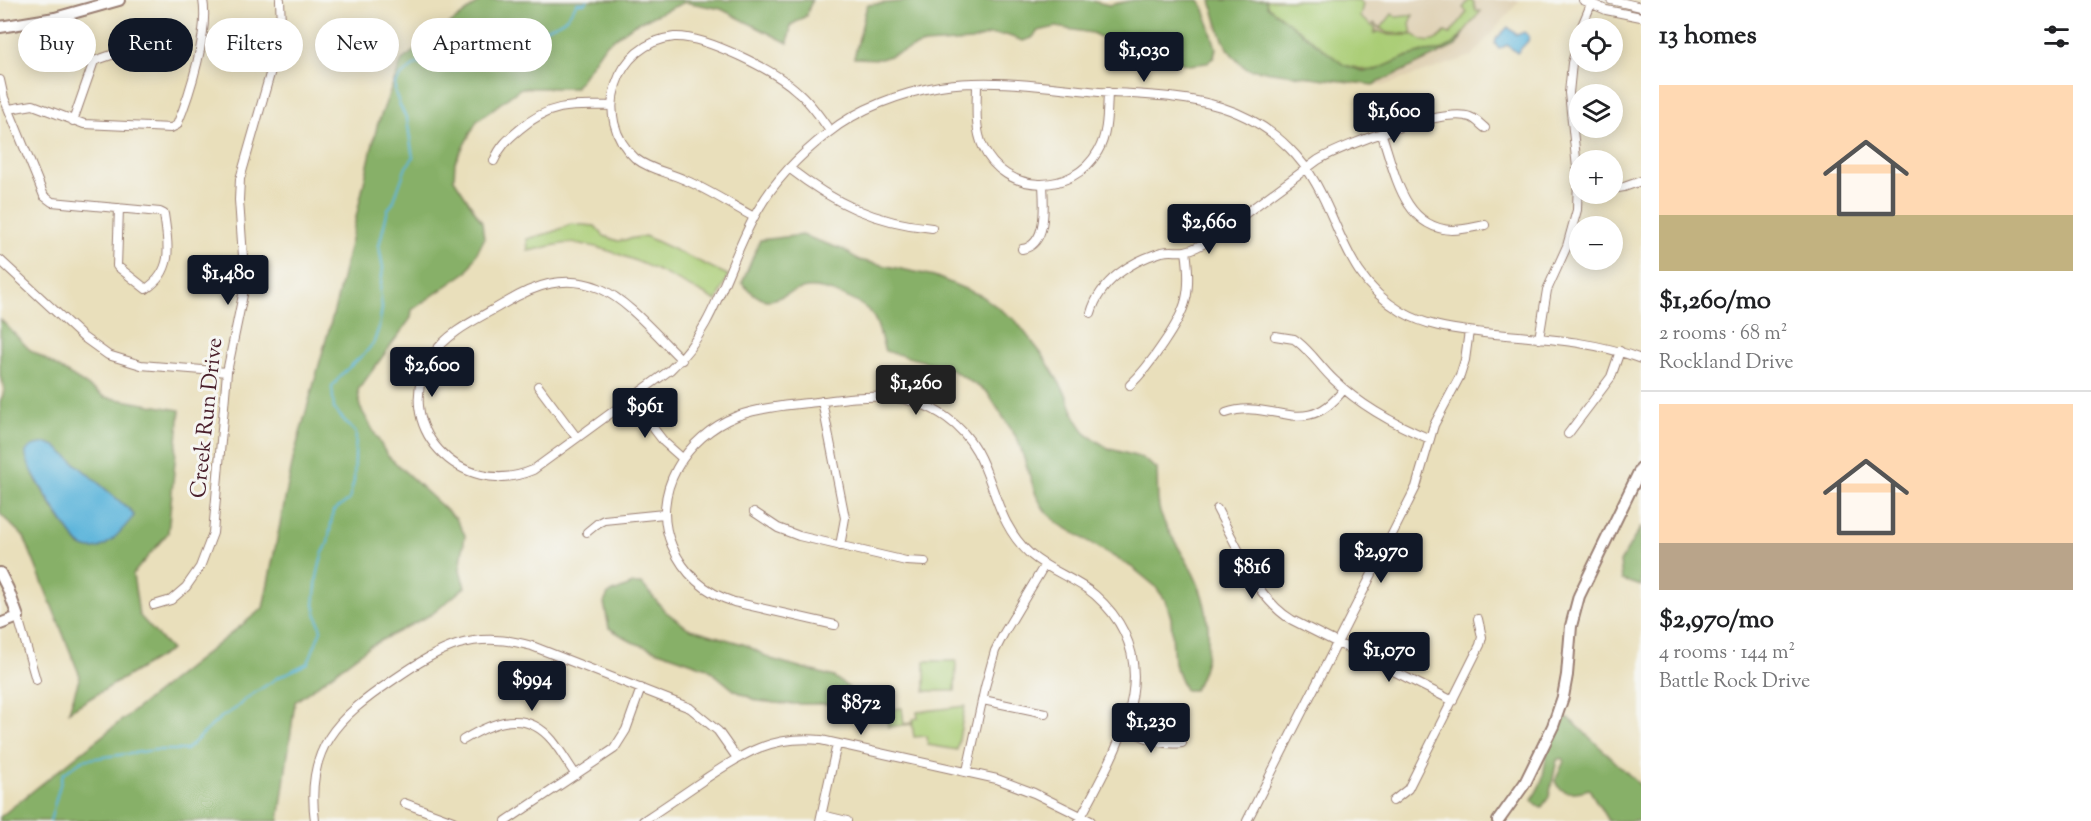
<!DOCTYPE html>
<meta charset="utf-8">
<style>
:root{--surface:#fff;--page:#f6f6f6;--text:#202124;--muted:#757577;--line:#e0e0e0;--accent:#111827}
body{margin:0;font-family:"Sorts Mill Goudy",serif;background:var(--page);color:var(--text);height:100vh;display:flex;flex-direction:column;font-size:22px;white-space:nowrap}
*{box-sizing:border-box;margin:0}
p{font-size:20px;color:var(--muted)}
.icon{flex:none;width:33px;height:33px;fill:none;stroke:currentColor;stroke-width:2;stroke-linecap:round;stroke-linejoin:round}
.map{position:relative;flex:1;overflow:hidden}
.details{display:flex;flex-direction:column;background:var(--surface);width:450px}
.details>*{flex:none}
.guide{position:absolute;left:18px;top:18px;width:570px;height:54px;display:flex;gap:12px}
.buttons{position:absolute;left:1569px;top:18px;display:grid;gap:12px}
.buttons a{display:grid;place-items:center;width:54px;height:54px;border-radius:50%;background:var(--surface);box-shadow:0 3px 15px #0003;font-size:30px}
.price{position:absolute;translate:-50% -51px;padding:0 14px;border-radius:6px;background:var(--accent);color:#fff;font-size:20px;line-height:39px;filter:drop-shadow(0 2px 3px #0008)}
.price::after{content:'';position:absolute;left:50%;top:36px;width:18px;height:14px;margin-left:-9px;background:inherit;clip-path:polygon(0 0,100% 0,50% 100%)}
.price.selected{background:#222;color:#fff}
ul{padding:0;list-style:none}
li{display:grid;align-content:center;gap:12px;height:318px;padding:0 18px}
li+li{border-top:2px solid var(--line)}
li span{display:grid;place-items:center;height:186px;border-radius:0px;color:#555}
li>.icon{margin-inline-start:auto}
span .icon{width:108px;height:108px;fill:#fffc;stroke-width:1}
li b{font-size:26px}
h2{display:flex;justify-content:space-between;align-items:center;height:72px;padding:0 18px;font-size:26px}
.pill{padding:0 21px;border-radius:27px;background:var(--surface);box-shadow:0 3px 15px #0003;font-size:21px;line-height:54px}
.pill.selected{background:var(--accent);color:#fff}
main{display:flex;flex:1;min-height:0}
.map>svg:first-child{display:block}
.built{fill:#decfb1}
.green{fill:#aacd76;stroke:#7a7650;stroke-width:1.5}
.forest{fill:#87b067;stroke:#686849;stroke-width:1.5;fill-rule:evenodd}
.water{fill:#5eb6db;stroke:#546a83;stroke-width:1.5}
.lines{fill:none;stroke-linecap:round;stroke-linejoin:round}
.stream{stroke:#5eb6db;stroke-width:2}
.street-casing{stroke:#9a7f73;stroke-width:10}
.secondary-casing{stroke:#9a7f73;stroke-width:14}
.street{stroke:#fff;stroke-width:8}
.secondary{stroke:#fff;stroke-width:10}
.labels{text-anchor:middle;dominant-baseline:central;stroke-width:6;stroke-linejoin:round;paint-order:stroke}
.street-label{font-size:22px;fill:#4a1f2b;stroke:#f6f6f2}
</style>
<main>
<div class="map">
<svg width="1641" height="821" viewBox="0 0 1641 821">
<rect width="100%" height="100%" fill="#f6f6f2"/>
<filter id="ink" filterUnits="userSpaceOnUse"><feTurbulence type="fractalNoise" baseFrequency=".0167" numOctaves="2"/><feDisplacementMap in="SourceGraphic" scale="12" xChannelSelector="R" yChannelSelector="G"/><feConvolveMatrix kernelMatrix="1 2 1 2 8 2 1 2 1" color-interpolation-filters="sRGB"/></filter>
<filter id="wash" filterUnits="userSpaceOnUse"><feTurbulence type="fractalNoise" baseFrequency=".008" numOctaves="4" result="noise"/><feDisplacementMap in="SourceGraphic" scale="24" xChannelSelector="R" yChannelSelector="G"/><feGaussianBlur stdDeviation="1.35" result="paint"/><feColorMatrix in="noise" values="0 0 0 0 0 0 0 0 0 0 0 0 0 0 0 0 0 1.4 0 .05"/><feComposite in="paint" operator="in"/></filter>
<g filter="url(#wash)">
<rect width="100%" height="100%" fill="#e9dfbb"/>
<!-- built -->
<path class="built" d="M 1225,0 L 1520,0 L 1472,56 L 1382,86 L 1213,28 Z"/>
<!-- green -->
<path class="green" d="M 1266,0 L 1358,0 L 1363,4 L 1360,17 L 1376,29 L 1373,34 L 1378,31 L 1389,35 L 1415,35 C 1425,45 1436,43 1445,32 L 1450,34 L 1467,12 L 1463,8 L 1469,0 L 1474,2 L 1474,5 L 1476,11 L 1481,11 L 1454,44 L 1440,51 L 1424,52 L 1406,57 L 1386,67 L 1370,71 L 1344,65 L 1267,6 Z
M 1392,14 L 1397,17 L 1413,15 L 1410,24 L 1412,34 L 1388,33 L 1373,24 L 1374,23 L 1381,28 Z
M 571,224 L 595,226 L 604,236 L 618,241 L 645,236 L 728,275 L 717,301 C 677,280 619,248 574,243 C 560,242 542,249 528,251 L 527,239 L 553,232 Z
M 925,661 L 956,661 L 955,691 L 925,691 Z
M 965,706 L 957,750 L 928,745 L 927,736 L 914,737 L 912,724 L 888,727 L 886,710 L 902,708 L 904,724 L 913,723 L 913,719 L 918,718 L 917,712 Z"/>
<!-- forest -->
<path class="forest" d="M 482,0 L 812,0 L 806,16 L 791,25 L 788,43 L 721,9 L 685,2 L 635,24 L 605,45 L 575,88 L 521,88 L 477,121 L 455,162 L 454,179 L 482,222 L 484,239 L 468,271 L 412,310 L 411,318 L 358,390 L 360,407 L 387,455 L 456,519 L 465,535 L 460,570 L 465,587 L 432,614 L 370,646 L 295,702 L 279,821 L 0,821 L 0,817 L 263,608 L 294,455 L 337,300 L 377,126 L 402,60 Z
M 917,0 L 1088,0 L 1109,5 L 1134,0 L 1199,0 L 1203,6 L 1216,48 L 1214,56 L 1207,63 L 1189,65 L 1117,45 L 1092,33 L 1056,27 L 1038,31 L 1032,38 L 1023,41 L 1006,35 L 988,35 L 971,41 L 924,44 L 881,59 L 854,58 L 867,5 Z
M 1211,0 L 1266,0 L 1267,6 L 1344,65 L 1363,71 L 1376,70 L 1406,57 L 1424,52 L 1440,51 L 1454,44 L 1464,34 L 1456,46 L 1373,85 L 1247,69 C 1223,52 1218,27 1211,0 Z
M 802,235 L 844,250 L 859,260 L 934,276 L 982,296 L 1016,321 L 1044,357 L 1066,394 L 1076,419 L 1086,434 L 1108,448 L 1142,458 L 1157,469 C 1158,483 1156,502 1161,515 C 1168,533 1181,550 1190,567 C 1211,605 1216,652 1194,690 L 1185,690 L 1174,664 L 1171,618 L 1166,601 L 1155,586 L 1133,568 L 1059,524 L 1045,511 L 1036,495 L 1018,440 L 987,392 L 949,368 L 885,351 C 881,340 879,325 873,316 C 864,301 823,286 807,288 C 775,293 771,315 742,283 L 760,240 Z
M 0,319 L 29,349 L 105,397 L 180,410 L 168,533 L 133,574 L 139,615 L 171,650 L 69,711 L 80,676 L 24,537 L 0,514 L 0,401 C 5,392 6,386 0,377 ZM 55,446 L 131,511 L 134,516 L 80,546 L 54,510 L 34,476 Z
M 1641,527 L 1641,586 L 1622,580 L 1620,562 Z
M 633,584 L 642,584 L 665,611 L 688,628 L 746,645 L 771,659 L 834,677 L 849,688 L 852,697 L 847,704 L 785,704 L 758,701 L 734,690 L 707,668 L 632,642 L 609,628 L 604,603 L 608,594 Z
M 1564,718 L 1569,718 L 1641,786 L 1641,821 L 1608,821 L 1589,789 C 1576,793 1560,796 1555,781 L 1564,761 L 1561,758 L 1557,760 L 1549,797 L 1542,807 L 1537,806 L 1532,800 L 1542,781 L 1549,742 Z"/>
<!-- water -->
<path class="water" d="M 1508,27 L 1517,35 L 1524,32 L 1529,36 L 1528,41 L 1517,53 L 1507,45 L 1499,49 L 1495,44 L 1496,39 Z
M 47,443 L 55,446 L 131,511 L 134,516 C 125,526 107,551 91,549 C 87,549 81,546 79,544 C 70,534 22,462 26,452 C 30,444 39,445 47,443 Z"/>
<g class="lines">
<!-- stream -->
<path class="stream" d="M 50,821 L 63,774 L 82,760 L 155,750 L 186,750 L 220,718 L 235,709 L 247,698 L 277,678 L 308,663 L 321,630 L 314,605 L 317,577 L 322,555 L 328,543 L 333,511 L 349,500 L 354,481 L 356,433 L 334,409 L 332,387 L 342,374 L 367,351 L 374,342 L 379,327 L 382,308 L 380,291 L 383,268 L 379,246 L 388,209 L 393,203 L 406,167 L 413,158 L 407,119 L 400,106 L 395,92 L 395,83 L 400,77 L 416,64 L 431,62 L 447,70 L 454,70 L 464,66 L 472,67 L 484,58 L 524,47 L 545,29 L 561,22 L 569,15 L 577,3 L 585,3 L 587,0"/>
</g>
</g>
<g filter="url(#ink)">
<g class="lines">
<!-- street casing -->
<g class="street-casing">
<path id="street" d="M 1583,0 L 1606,10 L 1641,17
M 1611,0 L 1641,7
M 1581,28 L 1592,2
M 0,80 L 4,98 L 44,196 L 52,202 L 160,212 L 164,214 C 168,243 175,270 146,289 L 117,266 L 119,208
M 977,83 C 977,104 974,127 983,147 C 1005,195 1073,196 1098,151 C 1108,134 1107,111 1108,92
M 9,109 L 33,105 L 84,124 L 171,128 L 177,125 C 190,94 209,32 203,0
M 73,121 L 94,61 L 155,40
M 1382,135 C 1395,172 1403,228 1452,230 C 1463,230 1474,227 1485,225
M 494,161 C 500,146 508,139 520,129 C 550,103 573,105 611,106
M 789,168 C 834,203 875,223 932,228
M 1612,189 L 1624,187 L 1641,181
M 754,217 C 731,205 709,190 685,180 C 668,172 650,170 635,158 C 591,118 615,43 674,37 C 705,35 776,71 798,92 C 811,103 820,117 830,131
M 1022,249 C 1048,245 1044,204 1043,185
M 0,260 L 83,337 L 108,355 L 141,365 L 227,372
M 1091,313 C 1100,281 1131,261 1162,252 C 1170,250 1178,252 1185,251 C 1193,250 1200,245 1207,242 L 1318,160 C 1343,145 1444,107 1470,117 C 1476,119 1480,124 1485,128
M 1275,336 L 1294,339 L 1298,342 C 1312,353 1321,368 1334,380 C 1361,406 1396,425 1430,439
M 1539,339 L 1547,290 L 1567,246 L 1577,210 L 1578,177 L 1569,93 L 1572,63 L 1580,34
M 682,360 C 659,338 628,300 599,288 C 565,274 535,285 505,303 C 480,318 448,331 432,356 C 388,424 461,501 533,470 L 670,370 C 717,327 727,263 758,210 C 775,180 801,154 828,133 C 859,108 901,93 940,86 C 992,78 1047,87 1099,92 C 1139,95 1183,95 1221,107 C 1246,115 1270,129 1289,148 C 1342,200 1333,271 1402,312 C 1428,327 1455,329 1484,333 C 1536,338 1592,340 1641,359
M 1130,385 C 1144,372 1153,359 1163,344 C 1187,309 1192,293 1186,251
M 538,386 L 577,438
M 631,399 L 664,442 L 682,458
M 822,401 L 845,518 L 840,546
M 1226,413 C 1272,397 1305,442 1344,389
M 1568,434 L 1611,377 L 1620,351
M 1217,509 L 1256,584 C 1266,598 1278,612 1292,620 L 1453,701
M 754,512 L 778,528 L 799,536 L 906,561 L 925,562
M 587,532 L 598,523 L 604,520 L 664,514
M 154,605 L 171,600 L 186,587 L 200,567 L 213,533 L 227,372 L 245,285 L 239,200 L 240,179 L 278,46 L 281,25 L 280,0
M 18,617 L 36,680
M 835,625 L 734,602 C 706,593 684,574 672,546 C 649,493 686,436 737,416 C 762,407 791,405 817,402 C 863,396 907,389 947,418 C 999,455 985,513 1030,554 C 1051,572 1075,578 1095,595 C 1173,664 1116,749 1079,821
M 983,700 L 1045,713
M 1126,729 C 1145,737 1160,746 1182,743
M 463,740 C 493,722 525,708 552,740 C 561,751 568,764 576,775
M 967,771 L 985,687 L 995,651 L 1004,633 L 1044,566
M 1393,801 L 1408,789 L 1480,645 L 1482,637 L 1478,619
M 404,803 L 453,821
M 822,815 L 847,821
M 315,821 C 305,748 337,718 393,680 C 441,647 473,629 532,646 L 690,708 L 718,731 L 737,758
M 506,821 L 614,749 L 626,730 L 641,688
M 643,821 C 664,807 685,793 705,779 C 744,753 772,735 821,740 L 997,779 L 1034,793 L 1091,821
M 820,821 L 837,744
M 1247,821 L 1416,487 L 1434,425 L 1460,376 L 1465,360 L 1469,331"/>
</g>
<!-- secondary casing -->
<g class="secondary-casing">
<path id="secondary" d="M 0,27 L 55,18 L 119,0
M 0,573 L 8,589 L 18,617 L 0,624
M 1498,821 L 1525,783 L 1553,726 L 1563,697 L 1567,675 L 1571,626 L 1579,596 L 1641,468"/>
</g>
<!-- street -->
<use href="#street" class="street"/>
<!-- secondary -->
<use href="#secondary" class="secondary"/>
</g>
</g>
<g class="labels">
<!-- street labels -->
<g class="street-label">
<text transform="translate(208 418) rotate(-84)">Creek Run Drive</text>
</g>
</g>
</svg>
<div class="buttons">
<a><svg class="icon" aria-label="locate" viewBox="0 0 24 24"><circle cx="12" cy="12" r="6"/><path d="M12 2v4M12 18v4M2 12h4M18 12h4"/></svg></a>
<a><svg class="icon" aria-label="layers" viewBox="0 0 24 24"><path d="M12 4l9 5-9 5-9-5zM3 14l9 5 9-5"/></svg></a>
<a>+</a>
<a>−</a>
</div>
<b class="price" style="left:1144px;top:83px">$1,030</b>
<b class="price" style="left:1394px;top:144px">$1,600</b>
<b class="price" style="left:1209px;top:255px">$2,660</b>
<b class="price" style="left:228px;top:306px">$1,480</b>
<b class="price" style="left:432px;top:398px">$2,600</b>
<b class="price selected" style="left:916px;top:416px">$1,260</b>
<b class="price" style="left:645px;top:439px">$961</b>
<b class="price" style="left:1381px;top:584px">$2,970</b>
<b class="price" style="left:1252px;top:600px">$816</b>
<b class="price" style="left:1389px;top:683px">$1,070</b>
<b class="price" style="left:532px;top:712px">$994</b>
<b class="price" style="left:861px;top:736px">$872</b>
<b class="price" style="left:1151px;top:754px">$1,230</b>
<div class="guide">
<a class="pill">Buy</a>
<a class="pill selected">Rent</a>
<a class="pill">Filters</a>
<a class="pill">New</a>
<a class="pill">Apartment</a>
</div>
</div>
<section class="details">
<h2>13 homes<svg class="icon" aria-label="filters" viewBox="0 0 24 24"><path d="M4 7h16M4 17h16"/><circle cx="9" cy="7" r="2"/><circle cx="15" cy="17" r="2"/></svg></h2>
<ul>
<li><span style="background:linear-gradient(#ffd9b3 70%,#c2b280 0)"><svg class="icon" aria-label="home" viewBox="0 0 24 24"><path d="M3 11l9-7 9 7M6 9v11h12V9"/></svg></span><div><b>$1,260/mo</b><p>2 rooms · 68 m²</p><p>Rockland Drive</p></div></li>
<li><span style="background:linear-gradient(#ffd9b3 75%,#b9a48a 0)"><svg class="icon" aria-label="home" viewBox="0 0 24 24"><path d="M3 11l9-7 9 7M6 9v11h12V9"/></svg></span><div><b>$2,970/mo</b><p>4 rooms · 144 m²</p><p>Battle Rock Drive</p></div></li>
</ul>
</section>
</main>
